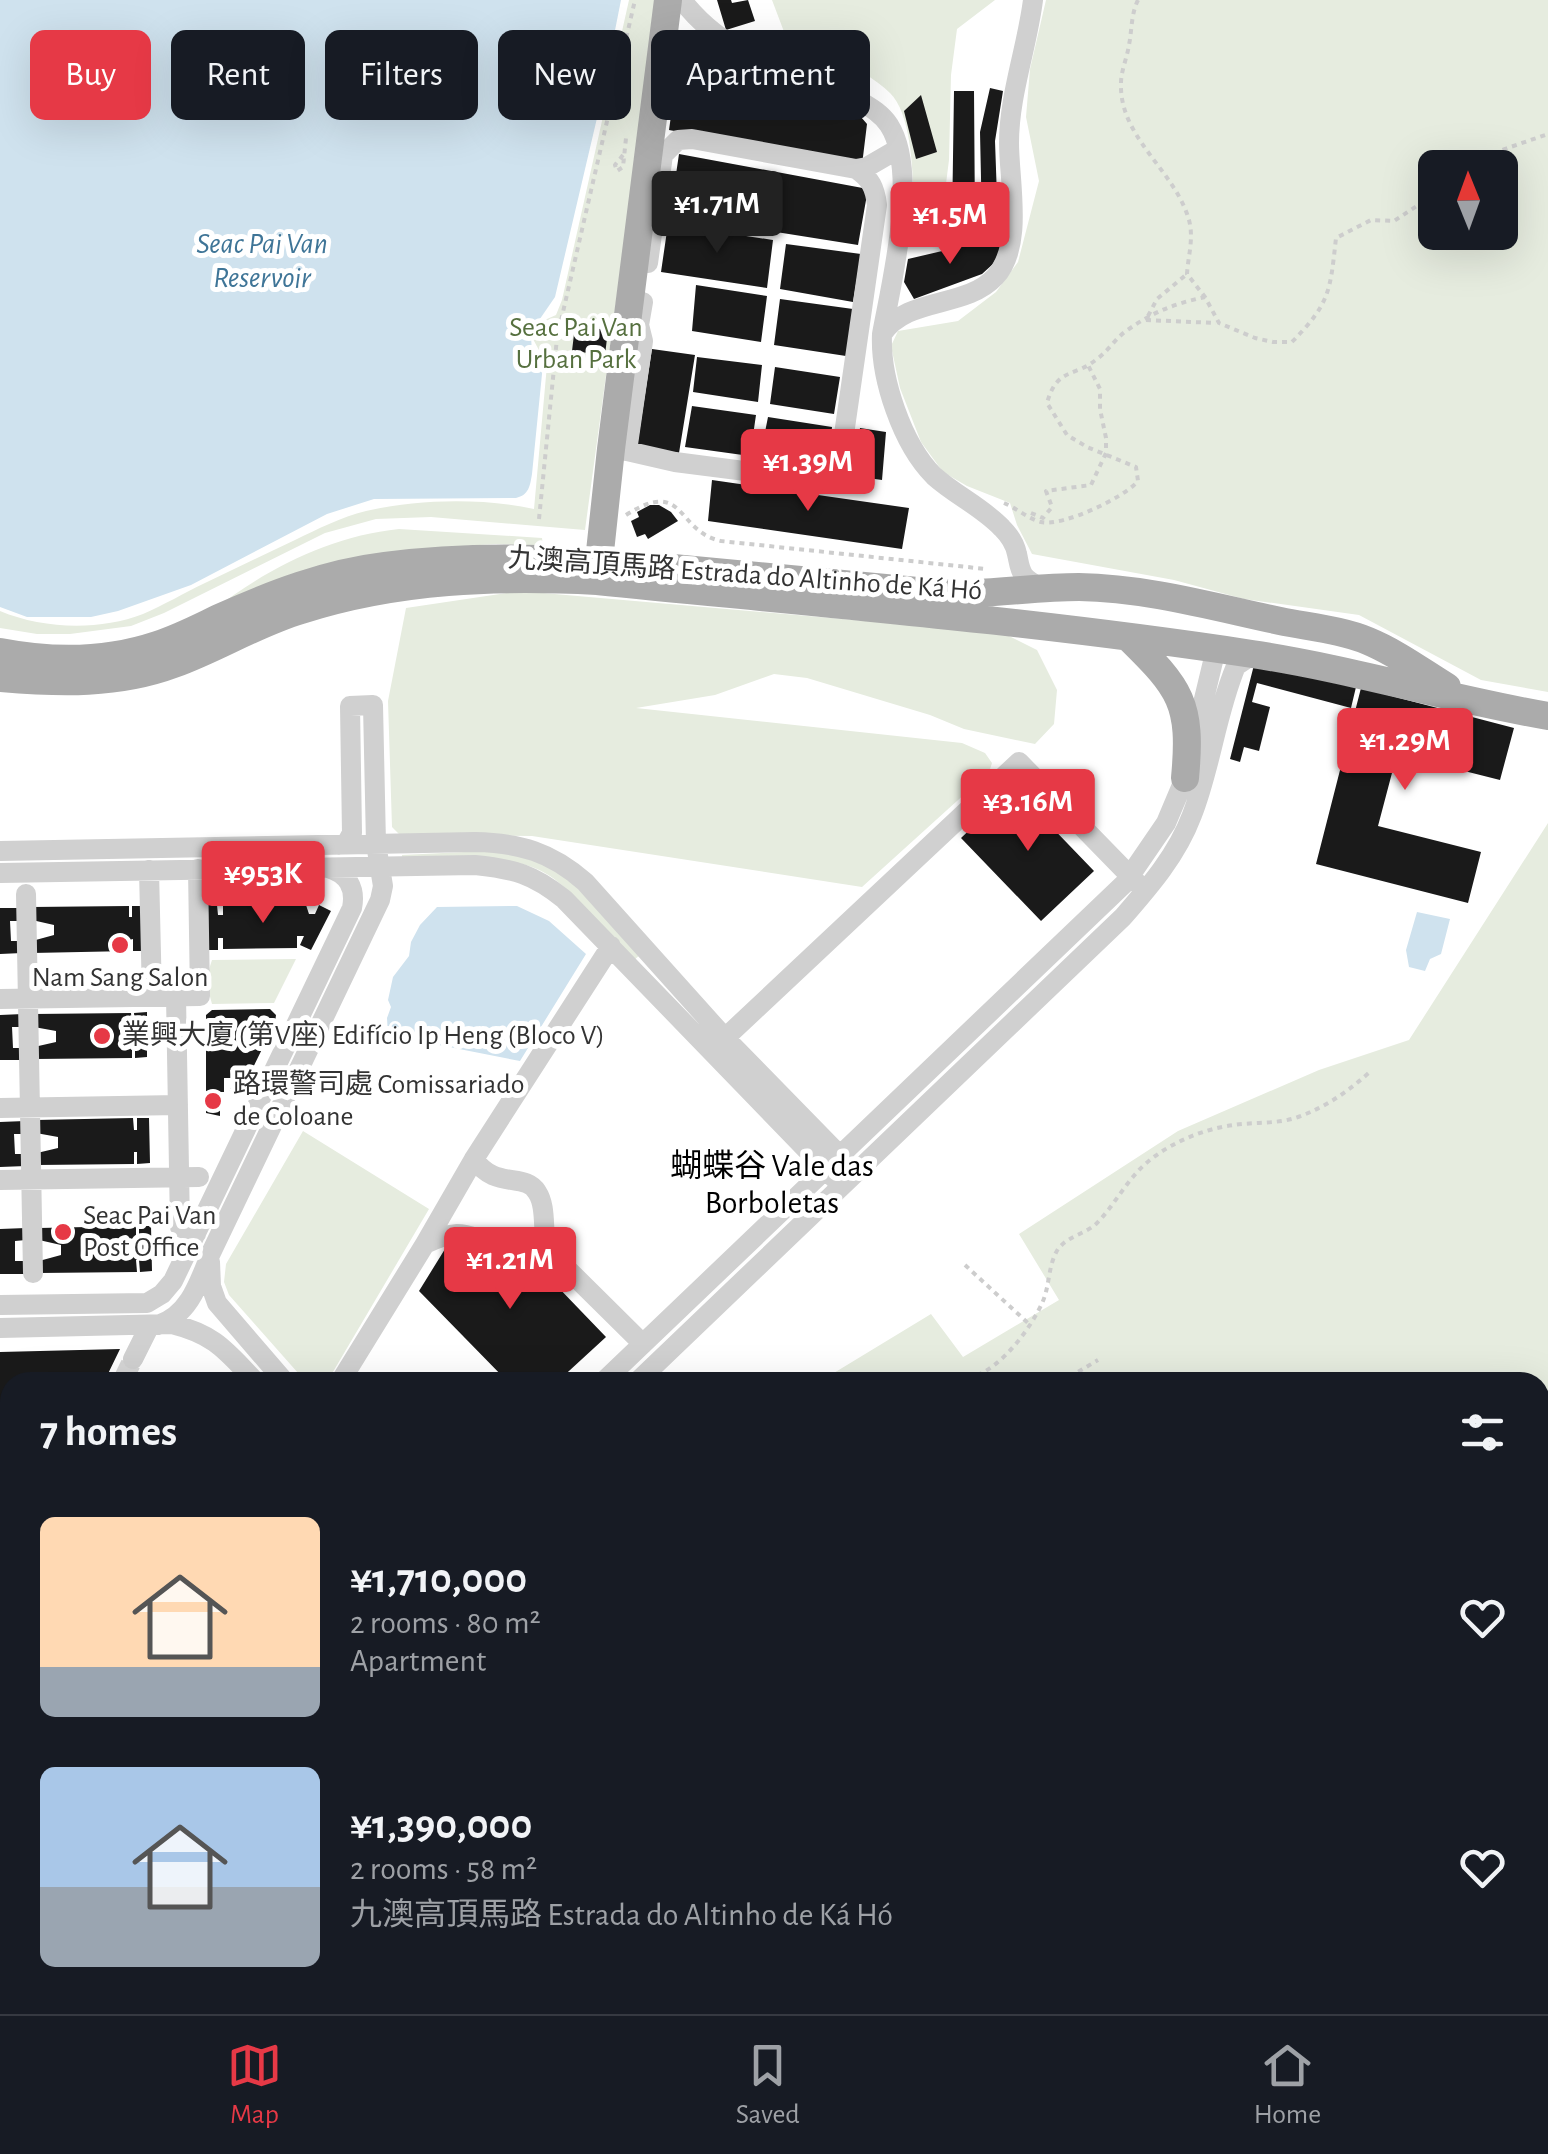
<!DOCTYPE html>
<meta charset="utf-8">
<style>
:root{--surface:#171b24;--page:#242831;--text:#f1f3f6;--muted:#9ea1a6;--line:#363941;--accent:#e63946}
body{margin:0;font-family:"Alegreya Sans","Noto Sans SC",sans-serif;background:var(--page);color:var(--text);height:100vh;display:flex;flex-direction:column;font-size:38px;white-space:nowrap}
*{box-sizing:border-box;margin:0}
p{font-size:32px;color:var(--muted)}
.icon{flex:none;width:55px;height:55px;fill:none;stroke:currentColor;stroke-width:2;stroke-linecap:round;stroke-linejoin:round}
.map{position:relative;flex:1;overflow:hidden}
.drawer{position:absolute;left:0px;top:1372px;width:1550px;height:642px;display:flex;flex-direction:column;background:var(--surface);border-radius:30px 30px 0 0;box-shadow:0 10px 40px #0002}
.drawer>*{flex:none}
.hud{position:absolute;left:30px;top:30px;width:1000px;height:90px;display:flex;gap:20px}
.needle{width:65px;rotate:359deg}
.buttons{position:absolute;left:1418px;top:150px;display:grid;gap:20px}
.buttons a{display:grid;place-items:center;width:100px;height:100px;border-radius:15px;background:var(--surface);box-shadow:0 10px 40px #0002;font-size:50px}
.price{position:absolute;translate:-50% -85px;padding:0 22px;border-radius:10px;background:var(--accent);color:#fff;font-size:32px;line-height:65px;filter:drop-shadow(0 2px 5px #0008)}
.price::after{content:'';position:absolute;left:50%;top:60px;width:30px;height:22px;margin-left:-15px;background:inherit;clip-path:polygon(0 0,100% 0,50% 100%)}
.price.current{background:#222;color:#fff}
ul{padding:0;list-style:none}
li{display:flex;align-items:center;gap:30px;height:250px;padding:0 40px}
li span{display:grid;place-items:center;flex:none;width:280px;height:200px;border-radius:15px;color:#555}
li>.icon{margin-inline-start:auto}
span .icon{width:120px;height:120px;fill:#fffc;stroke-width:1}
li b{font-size:42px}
h2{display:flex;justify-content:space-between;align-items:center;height:120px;padding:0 40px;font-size:42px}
.pill{padding:0 35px;border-radius:15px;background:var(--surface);box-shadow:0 10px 40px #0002;font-size:35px;line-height:90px}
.pill.current{background:var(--accent);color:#fff}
.tab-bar{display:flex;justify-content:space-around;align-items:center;height:140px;border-top:2px solid var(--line);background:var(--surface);font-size:28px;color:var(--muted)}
.tab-bar a{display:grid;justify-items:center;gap:5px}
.tab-bar .current{color:var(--accent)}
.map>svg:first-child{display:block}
.green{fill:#e6ecdf;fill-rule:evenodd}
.water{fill:#cfe2ee}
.building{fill:#1a1a1a}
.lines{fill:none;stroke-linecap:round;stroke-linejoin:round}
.minor-tunnel{stroke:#d6d6d6;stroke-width:20;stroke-dasharray:20 10;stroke-linecap:butt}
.path{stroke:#cdcdcd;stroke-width:4;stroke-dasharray:5 5;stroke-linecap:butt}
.minor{stroke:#d0d0d0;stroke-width:20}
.major{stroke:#ababab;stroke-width:28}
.poi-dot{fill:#e63946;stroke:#fff;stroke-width:4}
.labels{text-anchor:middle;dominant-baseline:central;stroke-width:10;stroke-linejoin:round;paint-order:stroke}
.park-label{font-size:28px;fill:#56703f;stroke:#fff}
.street-label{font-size:28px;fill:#333;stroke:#fff}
.poi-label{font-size:28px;fill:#333;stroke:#fff;text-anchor:start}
.water-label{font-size:30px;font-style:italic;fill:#3f7597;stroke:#fff}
.quarter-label{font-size:32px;fill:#000;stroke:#fff}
</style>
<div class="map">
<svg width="1548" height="2014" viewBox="0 0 1548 2014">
<rect width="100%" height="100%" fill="#fff"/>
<!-- green -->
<path class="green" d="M 629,0 L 657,0 L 585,530 L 431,517 L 376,519 L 325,533 L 164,613 L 131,626 L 70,634 L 37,634 L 0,628 L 0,611 C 43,629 99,631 143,614 C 164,605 184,593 205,583 C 235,569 265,554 295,540 C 318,529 341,517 366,511 C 418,499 483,498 534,509 L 547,365 L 533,339 L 534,330 L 538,323 L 556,315 L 562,300 Z
M 772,0 L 995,0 L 957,29 L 951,75 L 949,160 L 941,223 L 913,221 C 914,189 914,116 890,93 C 862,66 821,53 786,37 Z
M 1046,0 L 1548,0 L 1548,692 L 1481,680 L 1359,615 L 1244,599 L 1174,580 L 1032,554 L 1017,525 L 1010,503 L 967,486 L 943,472 L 921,442 L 900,388 L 891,346 L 898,331 L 958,321 L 996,292 L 1018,262 L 1039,181 L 1026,117 L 1030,69 ZM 1435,168 L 1500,168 L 1500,232 L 1435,232 Z
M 399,529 L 542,538 L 543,546 L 496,544 L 447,547 L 213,610 C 268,568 331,536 399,529 Z
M 520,591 L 1003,633 L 1037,650 L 1057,690 L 1054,724 L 1035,744 L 964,729 L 930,715 L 807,678 L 774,674 L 715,695 L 636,708 L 962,743 L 985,753 L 992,763 L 989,772 L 862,887 L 532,836 L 399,834 L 392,827 L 388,701 L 406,608 Z
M 1548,823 L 1548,2014 L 0,2014 L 0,1584 L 10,1582 L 10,2005 L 1540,2005 L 1540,1382 L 819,1382 L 931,1314 L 963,1357 L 1059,1300 L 1019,1234 L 1178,1131 L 1319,1070 L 1409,1040 Z
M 485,851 L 529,856 L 563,873 L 641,954 L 633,961 C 610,937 571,886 543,872 C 508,853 443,858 402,857 L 402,855 Z
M 296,959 L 274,1003 L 212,1004 C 207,987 206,977 212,960 Z
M 303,1131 L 429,1209 L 327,1382 L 306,1382 L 229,1295 L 224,1282 L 226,1264 Z"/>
<!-- water -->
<path class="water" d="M 0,0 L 621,0 L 601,101 L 555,297 L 533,329 L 531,336 L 532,353 L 541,358 L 543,364 L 532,474 C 530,486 529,495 516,498 L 374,499 L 327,514 L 191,585 L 118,611 L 91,617 L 27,617 L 0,607 Z
M 517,906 L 549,921 L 586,954 L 520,1061 L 388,1035 L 387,1018 L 391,1007 L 388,1000 L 393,977 L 409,956 L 411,942 L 420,925 L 437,907 Z
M 1417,912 L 1450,919 L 1441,954 L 1430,959 L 1425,971 L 1409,967 L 1406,950 Z"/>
<!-- building -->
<path class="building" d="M 717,0 L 731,0 L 732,3 L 748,0 L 755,21 L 726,30 Z
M 678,66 L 760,79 L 759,91 L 855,110 L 867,124 L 862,165 L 669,130 Z
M 990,88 L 1003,91 L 995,141 L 998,225 L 982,224 L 980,132 Z
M 954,91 L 974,91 L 975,224 L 952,223 Z
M 921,95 L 937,152 L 916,159 L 904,111 Z
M 679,154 L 868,189 L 858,245 L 670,215 Z
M 668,224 L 773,240 L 767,288 L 661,272 Z
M 1002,237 L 1000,251 L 993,264 L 982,274 L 914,299 L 904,282 L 908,259 Z
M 786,244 L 861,254 L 853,302 L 780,289 Z
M 696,285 L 767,296 L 761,342 L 692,331 Z
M 780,299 L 853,309 L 846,356 L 774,345 Z
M 575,326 L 608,330 L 605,355 L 572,351 Z
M 652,349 L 695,355 L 679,453 L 637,447 Z
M 697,357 L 762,365 L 758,402 L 693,392 Z
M 775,367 L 840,377 L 834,414 L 770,404 Z
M 692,406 L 756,415 L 750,456 L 685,447 Z
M 768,417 L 832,427 L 828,467 L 760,457 Z
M 860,428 L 886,432 L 882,480 L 854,476 Z
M 712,480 L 909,508 L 902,549 L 708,521 Z
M 650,505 L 659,505 L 671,512 L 678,521 L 648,539 L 645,534 L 637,537 L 631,521 L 639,517 L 637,512 Z
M 1255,661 L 1356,687 L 1351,708 L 1257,683 L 1252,702 L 1270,707 L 1259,751 L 1244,747 L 1240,762 L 1230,759 Z
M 1361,688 L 1514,728 L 1500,780 L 1397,754 L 1378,826 L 1481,852 L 1468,903 L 1316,864 Z
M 1014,788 L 1094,871 L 1041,921 L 961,838 Z
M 305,902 L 309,914 L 315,914 L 319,905 L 331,911 L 311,950 L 300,945 L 304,936 L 297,936 L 297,948 L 223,949 L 223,938 L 218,938 L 218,950 L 206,950 L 205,905 L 217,905 L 218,915 L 223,915 L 223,904 Z
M 129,906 L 129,917 L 132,917 L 132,906 L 144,906 L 145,951 L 133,951 L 133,939 L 129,940 L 130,951 L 32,953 L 32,941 L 54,935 L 54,925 L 32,920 L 32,907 Z
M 0,908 L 21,908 L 21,921 L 10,921 L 11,941 L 22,941 L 22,953 L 0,954 Z
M 270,1009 L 276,1015 L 275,1023 L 261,1024 L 268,1037 L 240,1094 L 229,1092 L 238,1072 L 230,1070 L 232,1078 L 224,1078 L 224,1092 L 220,1092 L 220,1116 L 206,1113 L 206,1029 L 219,1028 L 218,1025 L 206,1025 L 206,1015 L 212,1010 Z
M 147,1012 L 147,1057 L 135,1058 L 135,1046 L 132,1046 L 132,1058 L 35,1059 L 34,1047 L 56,1042 L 56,1031 L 34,1027 L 34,1014 L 131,1013 L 132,1024 L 135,1024 L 134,1013 Z
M 23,1014 L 24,1027 L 12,1027 L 13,1048 L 24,1048 L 24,1060 L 0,1060 L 0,1015 Z
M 133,1118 L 134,1130 L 137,1130 L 137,1118 L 149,1118 L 150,1163 L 137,1164 L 137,1152 L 134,1152 L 134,1164 L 37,1165 L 37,1153 L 58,1148 L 58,1137 L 36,1133 L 36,1120 Z
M 25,1121 L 26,1134 L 14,1134 L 15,1154 L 26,1154 L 26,1166 L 0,1167 L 0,1122 Z
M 136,1226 L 136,1237 L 139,1237 L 139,1226 L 151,1226 L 152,1271 L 140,1272 L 139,1260 L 136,1260 L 137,1272 L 39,1273 L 39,1261 L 61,1255 L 61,1245 L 39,1240 L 39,1228 Z
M 26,1228 L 26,1240 L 15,1241 L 15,1261 L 27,1261 L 27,1274 L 0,1274 L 0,1229 Z
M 458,1237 L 528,1256 L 606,1337 L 557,1382 L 508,1382 L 419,1291 L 445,1249 Z
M 120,1349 L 104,1382 L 10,1382 L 10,1488 L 0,1488 L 0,1352 Z"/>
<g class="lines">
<!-- minor-tunnel -->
<path class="minor-tunnel" d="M 122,1382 L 133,1359"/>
<!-- path -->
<path class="path" d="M 1138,0 C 1131,14 1132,30 1129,45 C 1127,58 1121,71 1121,83 C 1119,138 1175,170 1189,220 C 1194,239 1188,256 1187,274 L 1205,297 L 1219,323 L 1255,338 L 1273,342 L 1292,342 C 1330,303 1330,292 1336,238 L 1371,220 L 1394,221 L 1435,194
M 623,155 L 615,165 L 617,171 L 623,167 L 626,138
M 1479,168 L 1499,151 L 1548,134
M 1148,316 L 1157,299 L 1187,274
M 1146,320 L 1216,323
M 1004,503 C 1016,508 1029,519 1041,522 C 1062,527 1124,498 1138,481 L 1136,467 L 1087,447 L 1067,435 L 1047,403 C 1057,367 1074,378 1097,359 C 1108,351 1115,339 1126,331 C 1153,312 1173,304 1205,297
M 1031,513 L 1043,518 L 1052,507 L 1046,491 L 1091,485 L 1106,453 L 1106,438 L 1100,409 L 1100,389 L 1088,365
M 626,515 C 686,477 675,531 721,541 L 986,569
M 539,519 L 557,338 L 635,0
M 965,1265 L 1029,1324
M 918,1382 C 936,1380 955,1382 972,1377 C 1001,1369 1032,1327 1043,1301 C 1050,1284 1048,1265 1058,1249 C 1068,1236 1085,1234 1096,1224 C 1112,1208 1123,1187 1139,1170 C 1162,1146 1201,1129 1234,1125 C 1254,1122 1276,1124 1295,1118 C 1325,1108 1349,1091 1372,1070
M 1061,1382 L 1098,1360
M 1540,1399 L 1548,1393
M 0,1502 L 10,1501
M 1540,1545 L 1548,1548
M 1540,1666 L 1548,1669
M 1540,1699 L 1548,1694
M 1540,1818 L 1548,1824
M 0,1933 L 10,1935
M 110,2005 L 114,2005
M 852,2014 C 885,2000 906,2014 938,2005
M 1518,2014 L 1524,2005"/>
<!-- minor -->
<path class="minor" d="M 682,0 C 725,57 795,75 858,100 C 870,107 881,113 889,125 C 919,172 892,280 882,334 C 880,378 902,444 934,476 C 955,495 982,507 1002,528 C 1009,535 1015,544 1017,554 C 1019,562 1019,569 1024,576 C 1029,582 1036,585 1043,589
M 856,169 L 867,167 L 898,149
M 882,334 C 908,296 965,309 995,277 C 1024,246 1009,182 1009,143 C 1009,95 1027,48 1033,0
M 611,449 L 627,451 L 643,341 L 639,325 L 643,302
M 627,451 L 675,462 L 837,483 L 877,205 C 875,188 871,179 856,169 L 692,139 L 678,140 L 663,155 L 648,263
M 0,851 L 475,842 C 520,843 551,852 585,882 L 725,1038 L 856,1172
M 149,870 L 152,997
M 0,873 L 475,865 C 514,869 533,874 564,899 L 835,1179
M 26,894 L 33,1273
M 176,996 L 180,1227 L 196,1234
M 0,999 L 200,996 L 198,869
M 725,1038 L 1019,762 L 1138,884
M 0,1108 L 178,1105
M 474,1159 C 495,1190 525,1172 537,1192 C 547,1207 542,1231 547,1249 L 643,1344
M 0,1180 L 199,1177
M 425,1244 C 469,1223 467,1241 505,1245 C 520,1247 533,1245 547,1249
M 210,1262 L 211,1286 L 217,1303 L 285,1382
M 0,1305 L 147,1303 L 162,1294 L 173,1281 L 352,908 C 356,888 348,874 328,868
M 158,1325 C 189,1315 199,1283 210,1255 L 380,900 L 383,886 L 376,844 L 373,705 L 350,706 L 352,833 L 347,842 L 339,845
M 0,1328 L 172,1324 C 216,1335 226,1351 256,1382
M 133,1359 L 150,1325
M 340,1382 L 425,1244 L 474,1159 L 611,946
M 603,1382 L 1125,883 L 1166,823 L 1185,778 L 1216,649
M 637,1382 L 1123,917 C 1150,886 1177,855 1192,815 C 1211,767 1216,714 1236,666 L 1254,654"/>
<!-- major -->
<path class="major" d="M 599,561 L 611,449 L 668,0
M 1128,637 C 1181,689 1192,703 1185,778
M 0,652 C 52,662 106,662 157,645 C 179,638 198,628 219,618 C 272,594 327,573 385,566 C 488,552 591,560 694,570 C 772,578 850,585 928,592 C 978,597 1028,587 1079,587 C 1147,588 1214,607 1280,621 C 1309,627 1342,630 1368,641 C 1397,653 1421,671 1447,687
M 0,678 C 59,683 118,685 174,664 C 218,648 257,623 301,610 C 398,579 497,576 597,581 C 816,603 1035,621 1252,654 C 1352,669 1449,699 1548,716"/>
</g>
<!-- markers -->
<g class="poi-dot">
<circle cx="120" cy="945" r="10"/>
<circle cx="102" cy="1036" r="10"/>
<circle cx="213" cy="1101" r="10"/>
<circle cx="63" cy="1232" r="10"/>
</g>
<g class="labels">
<!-- park labels -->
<g class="park-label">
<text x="576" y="328">Seac Pai Van<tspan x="576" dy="32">Urban Park</tspan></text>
</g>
<!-- street labels -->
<g class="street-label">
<text transform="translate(745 575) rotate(4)">九澳高頂馬路 Estrada do Altinho de Ká Hó</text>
</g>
<!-- poi labels -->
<g class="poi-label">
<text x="120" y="978" text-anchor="middle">Nam Sang Salon</text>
<text x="122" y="1036">業興大廈 (第V座) Edifício Ip Heng (Bloco V)</text>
<text x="233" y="1085">路環警司處 Comissariado<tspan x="233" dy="32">de Coloane</tspan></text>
<text x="83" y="1216">Seac Pai Van<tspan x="83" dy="32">Post Office</tspan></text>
</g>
<!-- water labels -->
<g class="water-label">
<text x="262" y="244">Seac Pai Van<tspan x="262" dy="34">Reservoir</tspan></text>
</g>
<!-- quarter labels -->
<g class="quarter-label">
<text x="772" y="1166">蝴蝶谷 Vale das<tspan x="772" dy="37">Borboletas</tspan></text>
</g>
</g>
</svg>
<div class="buttons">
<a><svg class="needle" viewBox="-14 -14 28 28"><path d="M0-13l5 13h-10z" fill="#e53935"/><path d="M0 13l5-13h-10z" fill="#9ea1a6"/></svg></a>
</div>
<b class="price current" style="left:717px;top:256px">¥1.71M</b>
<b class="price" style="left:950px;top:267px">¥1.5M</b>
<b class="price" style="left:808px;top:514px">¥1.39M</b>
<b class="price" style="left:1405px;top:793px">¥1.29M</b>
<b class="price" style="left:1028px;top:854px">¥3.16M</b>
<b class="price" style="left:263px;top:926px">¥953K</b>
<b class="price" style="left:510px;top:1312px">¥1.21M</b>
<div class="hud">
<a class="pill current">Buy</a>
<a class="pill">Rent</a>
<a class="pill">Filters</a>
<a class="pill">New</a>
<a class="pill">Apartment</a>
</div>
<section class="drawer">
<h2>7 homes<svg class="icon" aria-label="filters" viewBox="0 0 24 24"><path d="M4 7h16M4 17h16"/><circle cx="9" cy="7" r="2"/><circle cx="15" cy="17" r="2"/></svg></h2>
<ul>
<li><span style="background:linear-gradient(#ffd9b3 75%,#9aa5b1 0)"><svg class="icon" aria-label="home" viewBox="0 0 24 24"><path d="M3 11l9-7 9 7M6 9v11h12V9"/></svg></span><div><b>¥1,710,000</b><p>2 rooms · 80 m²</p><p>Apartment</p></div><svg class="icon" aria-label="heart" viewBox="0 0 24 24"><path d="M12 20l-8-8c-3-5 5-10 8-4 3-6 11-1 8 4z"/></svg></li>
<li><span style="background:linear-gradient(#a9c7e8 60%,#9aa5b1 0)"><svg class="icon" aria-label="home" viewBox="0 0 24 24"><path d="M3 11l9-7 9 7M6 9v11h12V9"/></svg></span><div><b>¥1,390,000</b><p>2 rooms · 58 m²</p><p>九澳高頂馬路 Estrada do Altinho de Ká Hó</p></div><svg class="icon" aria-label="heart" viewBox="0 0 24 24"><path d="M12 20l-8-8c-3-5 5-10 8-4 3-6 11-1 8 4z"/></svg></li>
</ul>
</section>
</div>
<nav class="tab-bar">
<a class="current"><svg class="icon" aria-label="map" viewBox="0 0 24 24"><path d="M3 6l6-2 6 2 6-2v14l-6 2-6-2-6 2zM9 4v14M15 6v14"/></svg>Map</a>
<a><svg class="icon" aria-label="saved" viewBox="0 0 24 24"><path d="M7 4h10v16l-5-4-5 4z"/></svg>Saved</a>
<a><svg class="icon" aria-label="home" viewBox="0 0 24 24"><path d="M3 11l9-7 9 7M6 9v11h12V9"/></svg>Home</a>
</nav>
